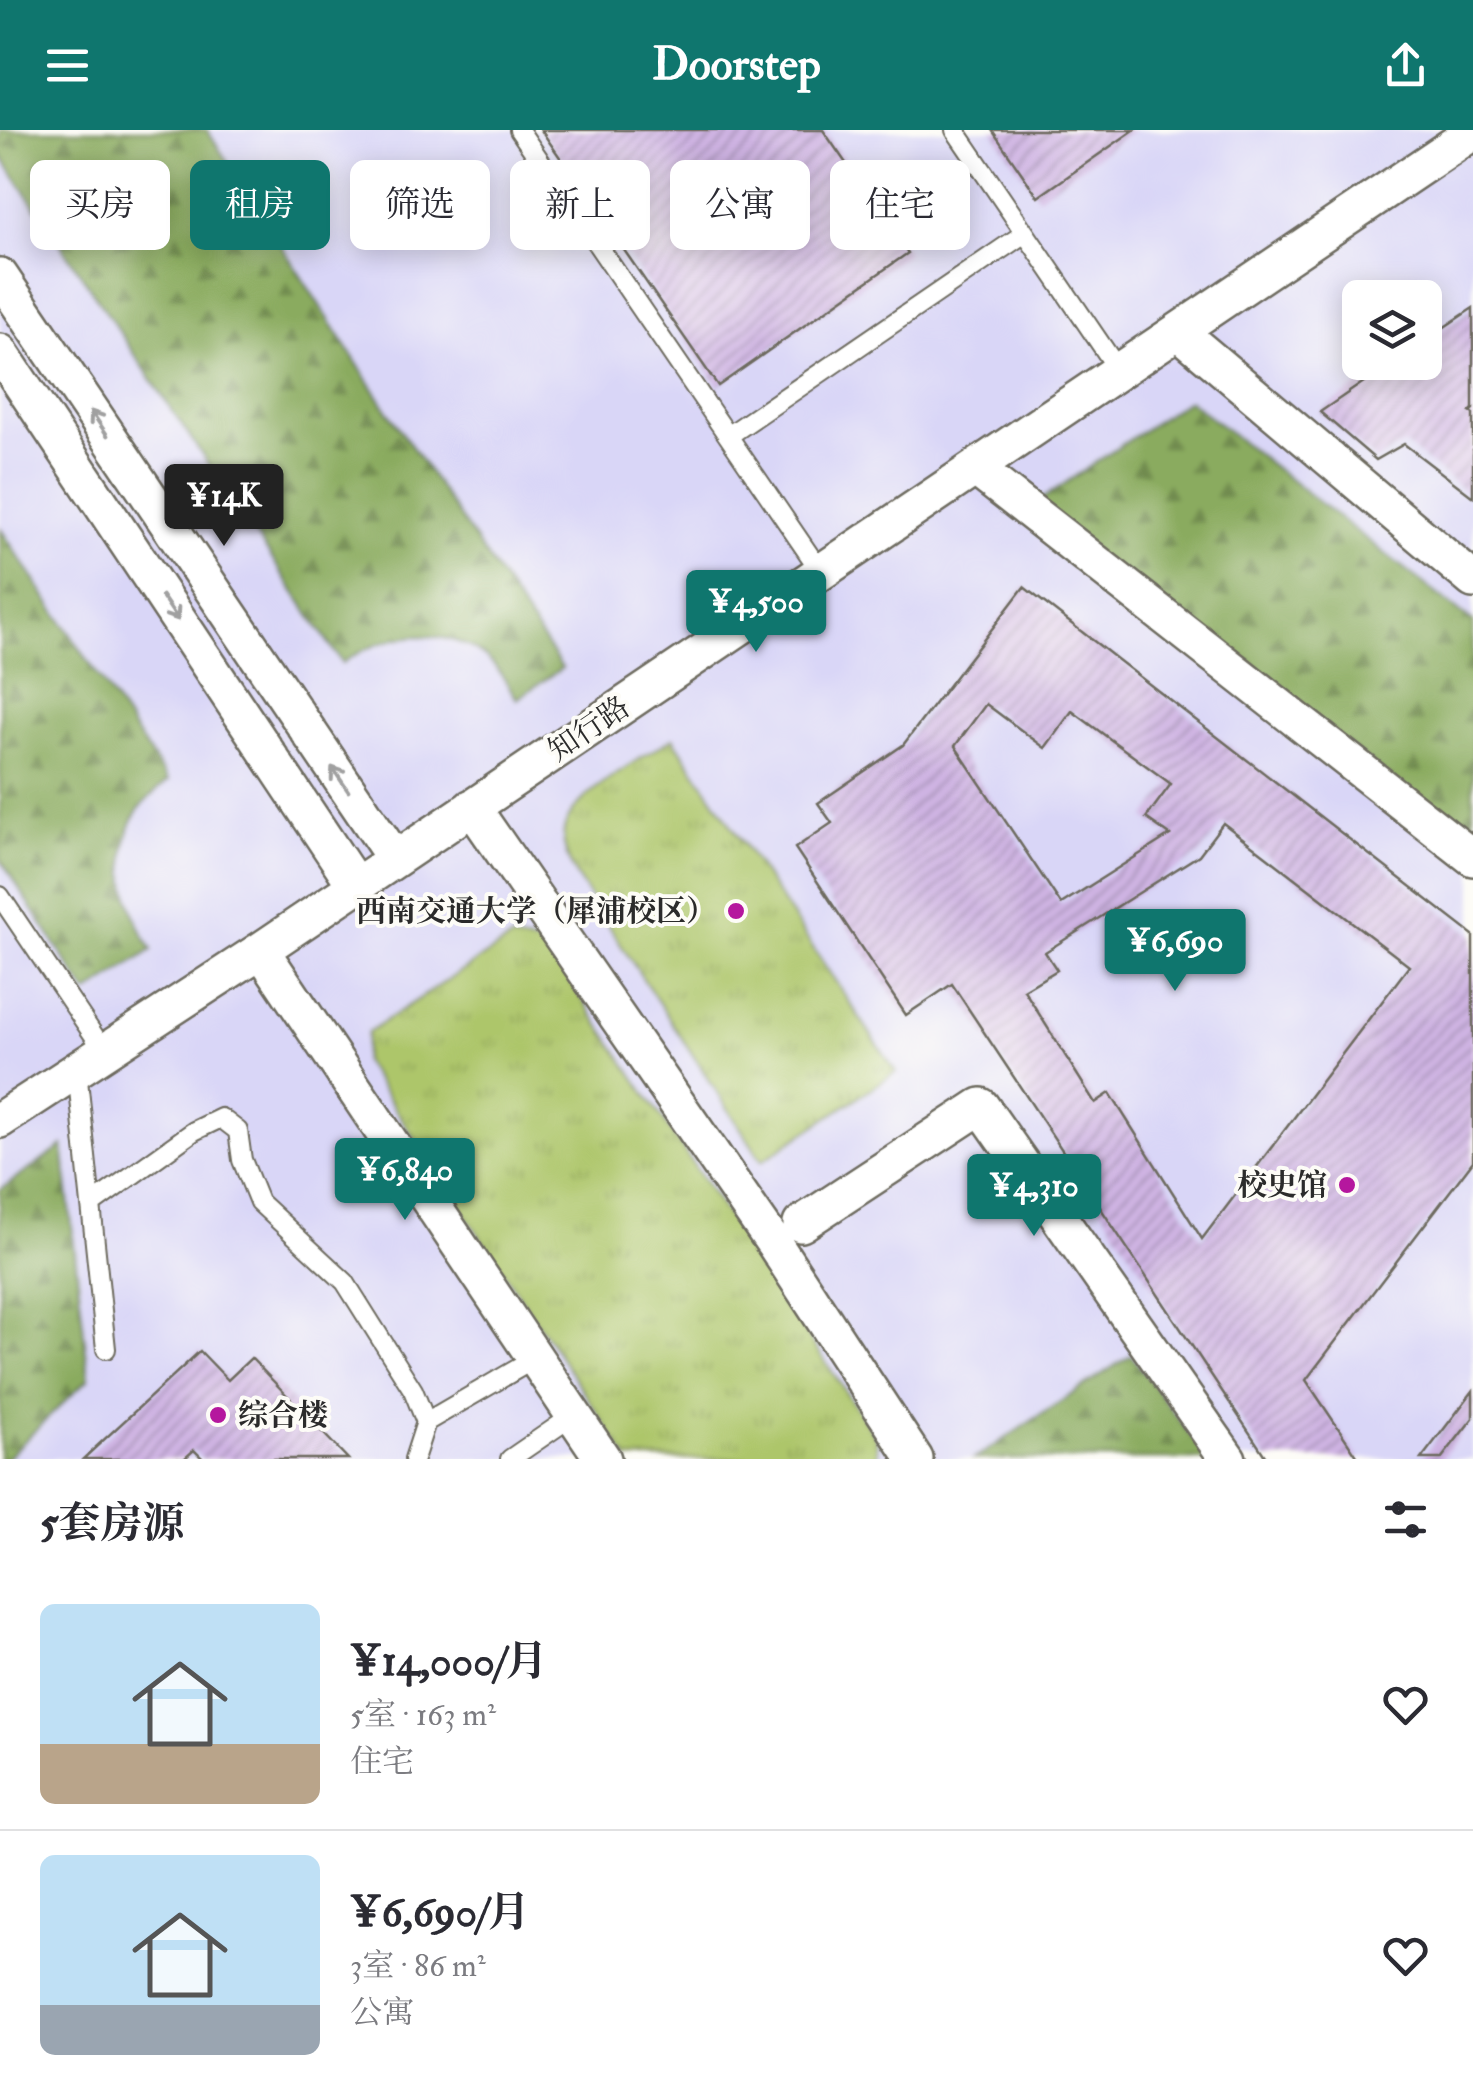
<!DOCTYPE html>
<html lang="zh">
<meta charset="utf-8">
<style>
:root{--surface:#fff;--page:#f2f2f3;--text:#2b2b33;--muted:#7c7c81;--line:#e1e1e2;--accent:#0f766e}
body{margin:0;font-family:"IM FELL Double Pica","Noto Serif SC",serif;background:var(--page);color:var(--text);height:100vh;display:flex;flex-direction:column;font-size:38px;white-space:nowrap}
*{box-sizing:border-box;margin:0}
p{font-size:32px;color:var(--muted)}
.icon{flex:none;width:55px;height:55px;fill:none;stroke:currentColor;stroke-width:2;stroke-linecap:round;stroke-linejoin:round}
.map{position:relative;height:1329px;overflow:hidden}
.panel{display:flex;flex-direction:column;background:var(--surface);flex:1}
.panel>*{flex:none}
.hud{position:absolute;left:30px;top:30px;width:1415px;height:90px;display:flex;gap:20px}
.tools{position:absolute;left:1342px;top:150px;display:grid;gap:20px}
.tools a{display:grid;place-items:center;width:100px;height:100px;border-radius:15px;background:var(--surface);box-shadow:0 5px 25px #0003;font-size:50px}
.price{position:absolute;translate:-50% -85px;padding:0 22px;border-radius:10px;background:var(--accent);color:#fff;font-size:32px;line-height:65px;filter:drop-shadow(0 2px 5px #0008)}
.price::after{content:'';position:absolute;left:50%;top:60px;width:30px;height:22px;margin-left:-15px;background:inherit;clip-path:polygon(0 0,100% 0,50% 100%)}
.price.current{background:#222;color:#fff}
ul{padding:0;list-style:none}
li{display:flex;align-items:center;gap:30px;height:250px;padding:0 40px}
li+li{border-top:2px solid var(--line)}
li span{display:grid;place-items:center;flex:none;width:280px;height:200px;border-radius:15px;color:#555}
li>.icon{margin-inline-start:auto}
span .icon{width:120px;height:120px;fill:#fffc;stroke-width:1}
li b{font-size:42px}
h2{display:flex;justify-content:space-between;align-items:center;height:120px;padding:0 40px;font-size:42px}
.chip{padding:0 35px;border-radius:15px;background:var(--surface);box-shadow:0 5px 25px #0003;font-size:35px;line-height:90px}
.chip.current{background:var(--accent);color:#fff}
header{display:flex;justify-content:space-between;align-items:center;height:130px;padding:0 40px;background:var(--accent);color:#fff;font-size:45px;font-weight:700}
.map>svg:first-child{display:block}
.built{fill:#d9d6f7;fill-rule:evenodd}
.grass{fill:url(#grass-tufts);stroke:#6c784b;stroke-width:2.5}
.forest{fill:url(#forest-firs);stroke:#5a6b45;stroke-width:2.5}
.building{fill:url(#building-hatch);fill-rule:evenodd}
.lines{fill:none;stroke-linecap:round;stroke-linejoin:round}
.lane-casing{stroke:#6d6b5e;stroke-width:22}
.street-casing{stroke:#6d6b5e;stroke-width:40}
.lane{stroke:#fff;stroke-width:18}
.street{stroke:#fff;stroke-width:35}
.oneway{stroke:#a0a0a0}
.poi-dot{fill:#b5179e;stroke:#fdfcf7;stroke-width:4}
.labels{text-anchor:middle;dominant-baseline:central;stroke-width:8;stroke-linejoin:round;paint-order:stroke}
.street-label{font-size:30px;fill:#2b2b2b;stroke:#fdfcf7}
.poi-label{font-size:30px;font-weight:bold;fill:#2b2b2b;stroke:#fdfcf7;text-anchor:end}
</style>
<header><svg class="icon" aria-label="menu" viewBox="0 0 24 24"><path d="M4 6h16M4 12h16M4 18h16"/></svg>Doorstep<svg class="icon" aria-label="share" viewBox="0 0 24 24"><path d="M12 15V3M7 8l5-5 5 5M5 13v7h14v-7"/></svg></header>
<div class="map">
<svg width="1473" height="1329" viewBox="0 0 1473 1329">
<defs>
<pattern id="grass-tufts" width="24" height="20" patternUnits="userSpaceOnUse" patternTransform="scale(2.5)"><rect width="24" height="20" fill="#adc66b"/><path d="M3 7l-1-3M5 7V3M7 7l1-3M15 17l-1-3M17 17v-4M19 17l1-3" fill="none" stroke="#95aa5d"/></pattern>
<pattern id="forest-firs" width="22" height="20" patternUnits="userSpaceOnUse" patternTransform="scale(2.5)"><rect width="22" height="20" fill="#8aab5f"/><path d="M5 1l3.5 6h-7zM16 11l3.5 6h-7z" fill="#718b4f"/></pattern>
<pattern id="building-hatch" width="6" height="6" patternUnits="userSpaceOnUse" patternTransform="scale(2.5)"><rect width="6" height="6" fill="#cfb4e3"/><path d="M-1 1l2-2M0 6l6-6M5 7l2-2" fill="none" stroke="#a893b8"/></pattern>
</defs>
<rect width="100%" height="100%" fill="#fdfcf7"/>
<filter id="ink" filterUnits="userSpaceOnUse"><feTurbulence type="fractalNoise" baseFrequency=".01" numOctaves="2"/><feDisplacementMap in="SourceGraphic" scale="20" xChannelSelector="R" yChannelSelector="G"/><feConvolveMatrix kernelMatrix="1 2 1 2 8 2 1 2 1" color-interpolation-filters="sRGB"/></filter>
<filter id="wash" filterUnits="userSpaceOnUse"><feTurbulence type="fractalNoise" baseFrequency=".0048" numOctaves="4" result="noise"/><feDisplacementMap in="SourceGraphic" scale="40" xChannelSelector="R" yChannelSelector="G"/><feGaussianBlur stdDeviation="2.25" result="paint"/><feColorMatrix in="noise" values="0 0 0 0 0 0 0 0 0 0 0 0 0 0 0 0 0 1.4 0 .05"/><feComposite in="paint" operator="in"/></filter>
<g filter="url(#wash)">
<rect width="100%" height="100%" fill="#e7e1bd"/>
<!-- built -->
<path class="built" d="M 0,0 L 1473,0 L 1473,1329 L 0,1329 ZM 1360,168 L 1425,168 L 1425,232 L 1360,232 Z"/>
<!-- grass -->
<path class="grass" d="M 673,608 L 896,942 L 762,1031 L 576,746 C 569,732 561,716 564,700 C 571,664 643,628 673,608 Z
M 511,809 L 546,815 L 876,1307 L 878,1329 L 628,1329 L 363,931 L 368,902 Z"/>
<!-- forest -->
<path class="forest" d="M 0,0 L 207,0 L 387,280 L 562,538 L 517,569 C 509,557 500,540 489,530 C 445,493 386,503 342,533 L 0,24 Z
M 1188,270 L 1473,492 L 1473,710 L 1030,377 Z
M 0,398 L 168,651 C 157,661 142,672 135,685 C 113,729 128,780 152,820 L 87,864 L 0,729 Z
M 63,1016 L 89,1248 L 6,1329 L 0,1329 L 0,1060 Z
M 1131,1225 L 1208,1329 L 974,1329 Z"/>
<g id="blocks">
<!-- building -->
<path class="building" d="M 541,0 L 823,0 L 908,123 L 718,256 Z
M 992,0 L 1134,0 L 1038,67 Z
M 1473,178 L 1473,279 L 1470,282 L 1473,284 L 1473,367 L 1404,314 L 1376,330 L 1320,282 L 1393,232 L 1425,232 L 1425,210 Z
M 1024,457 L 1473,805 L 1473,1031 L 1306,1250 L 1359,1329 L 1267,1329 L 952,854 L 906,885 L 795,718 L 832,693 L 818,673 L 903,615 ZM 986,574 L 1045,618 L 1072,581 L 1171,654 L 1146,688 L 1170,705 L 1061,774 L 955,616 ZM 1223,693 L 1409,836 L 1202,1109 L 1110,963 L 1095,973 L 1024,860 L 1057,840 L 1045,822 L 1199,725 Z
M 200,1221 L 228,1250 L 251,1228 L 348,1329 L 203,1329 L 194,1320 L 184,1329 L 83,1329 Z
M 1473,1261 L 1473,1288 L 1441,1329 L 1421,1329 Z"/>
</g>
</g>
<g filter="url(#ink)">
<use href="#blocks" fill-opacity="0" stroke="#6d6b5e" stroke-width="2.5"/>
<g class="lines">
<!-- lane casing -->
<g class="lane-casing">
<path id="lane" d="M 519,0 L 821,442
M 955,0 L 1119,241
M 728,306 L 1025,103
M 0,766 L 105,922
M 77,940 L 106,1219
M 92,1074 L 194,1001 L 221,988 L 238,1001 L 242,1030 L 259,1072 L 345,1152 L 413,1260 L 426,1292 L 414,1329
M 426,1292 L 536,1228
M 510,1329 L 574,1285"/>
</g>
<!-- street casing -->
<g class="street-casing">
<path id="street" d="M 0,146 L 395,729
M 1178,201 L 1473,450
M 0,222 L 356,756
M 975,338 L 1473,728
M 472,677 L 773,1112 L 915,1329
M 261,820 L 603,1329
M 0,990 L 261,820 L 1473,2
M 801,1094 L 981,976 L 1228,1329"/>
</g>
<!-- lane -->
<use href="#lane" class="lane"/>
<!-- street -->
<use href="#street" class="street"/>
</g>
<!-- one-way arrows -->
<defs><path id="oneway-shaft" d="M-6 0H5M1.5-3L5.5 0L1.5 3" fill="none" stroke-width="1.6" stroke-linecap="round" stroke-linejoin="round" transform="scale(2.5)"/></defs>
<g class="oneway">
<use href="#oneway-shaft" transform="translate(99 293) rotate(-124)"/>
<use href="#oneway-shaft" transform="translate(170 478) rotate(56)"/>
<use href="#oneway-shaft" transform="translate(340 649) rotate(-124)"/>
</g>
</g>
<!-- markers -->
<g class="poi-dot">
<circle cx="736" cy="781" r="10"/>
<circle cx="1347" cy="1055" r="10"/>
<circle cx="218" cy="1285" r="10"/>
</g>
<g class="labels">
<!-- street labels -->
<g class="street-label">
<text transform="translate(589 599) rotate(-34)">知行路</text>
</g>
<!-- poi labels -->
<g class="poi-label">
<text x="716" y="781">西南交通大学（犀浦校区）</text>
<text x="1327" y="1055">校史馆</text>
<text x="238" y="1285" text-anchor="start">综合楼</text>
</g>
</g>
</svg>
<div class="tools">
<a><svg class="icon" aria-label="layers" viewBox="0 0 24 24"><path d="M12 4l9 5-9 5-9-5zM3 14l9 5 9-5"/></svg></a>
</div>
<b class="price current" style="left:224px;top:419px">¥14K</b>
<b class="price" style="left:756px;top:525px">¥4,500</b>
<b class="price" style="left:1175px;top:864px">¥6,690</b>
<b class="price" style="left:405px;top:1093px">¥6,840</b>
<b class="price" style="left:1034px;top:1109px">¥4,310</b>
<div class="hud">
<a class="chip">买房</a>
<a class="chip current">租房</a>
<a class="chip">筛选</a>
<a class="chip">新上</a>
<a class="chip">公寓</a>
<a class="chip">住宅</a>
</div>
</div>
<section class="panel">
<h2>5套房源<svg class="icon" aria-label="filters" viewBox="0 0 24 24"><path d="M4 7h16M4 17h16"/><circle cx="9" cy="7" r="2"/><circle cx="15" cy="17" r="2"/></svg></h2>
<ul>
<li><span style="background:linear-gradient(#bfe0f5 70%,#b9a48a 0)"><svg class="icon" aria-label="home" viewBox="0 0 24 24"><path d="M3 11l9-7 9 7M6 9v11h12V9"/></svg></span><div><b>¥14,000/月</b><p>5室 · 163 m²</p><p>住宅</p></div><svg class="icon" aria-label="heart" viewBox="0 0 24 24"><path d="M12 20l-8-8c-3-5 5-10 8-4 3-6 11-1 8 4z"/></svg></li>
<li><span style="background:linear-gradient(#bfe0f5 75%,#9aa5b1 0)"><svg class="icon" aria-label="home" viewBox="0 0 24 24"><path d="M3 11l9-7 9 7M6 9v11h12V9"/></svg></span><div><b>¥6,690/月</b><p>3室 · 86 m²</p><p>公寓</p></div><svg class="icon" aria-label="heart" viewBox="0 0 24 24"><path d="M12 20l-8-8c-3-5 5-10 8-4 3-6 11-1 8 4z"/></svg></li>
</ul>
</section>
